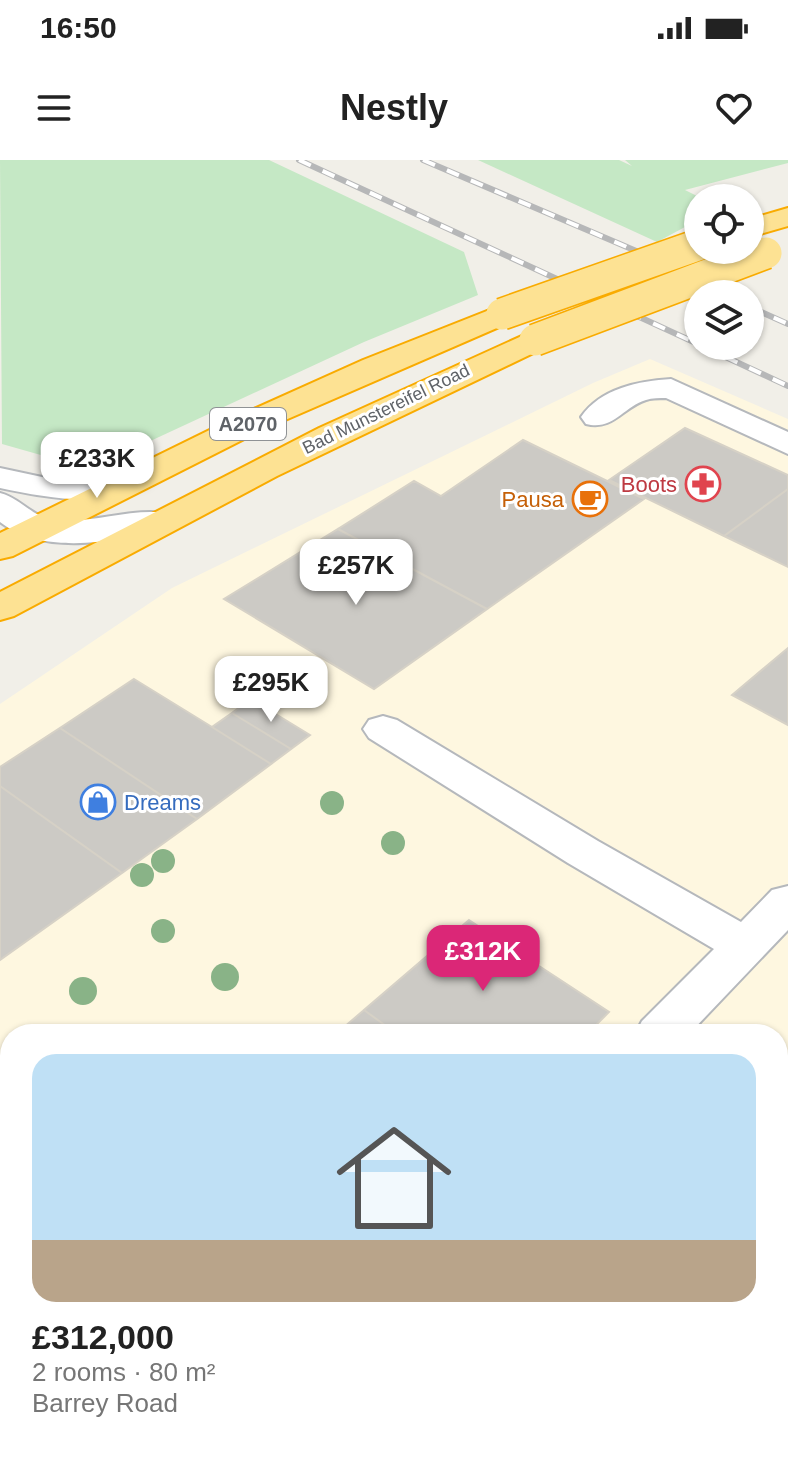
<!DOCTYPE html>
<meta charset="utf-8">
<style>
:root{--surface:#fff;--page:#f2f2f2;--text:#222;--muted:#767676;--accent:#db2777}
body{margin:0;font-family:Helvetica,sans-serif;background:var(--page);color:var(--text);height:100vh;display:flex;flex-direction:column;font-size:30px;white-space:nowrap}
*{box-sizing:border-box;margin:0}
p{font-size:26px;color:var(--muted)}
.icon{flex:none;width:44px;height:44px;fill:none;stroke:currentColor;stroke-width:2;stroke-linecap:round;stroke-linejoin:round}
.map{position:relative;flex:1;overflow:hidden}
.drawer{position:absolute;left:0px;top:864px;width:788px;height:442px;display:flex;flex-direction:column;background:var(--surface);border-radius:32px 32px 0 0;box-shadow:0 2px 6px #0004}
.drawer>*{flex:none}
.tools{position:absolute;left:684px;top:24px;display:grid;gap:16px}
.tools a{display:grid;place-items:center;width:80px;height:80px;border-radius:50%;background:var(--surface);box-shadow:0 2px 6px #0004;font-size:40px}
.price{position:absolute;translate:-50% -68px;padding:0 18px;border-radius:16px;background:#fff;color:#222;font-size:26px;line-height:52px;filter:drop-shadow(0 2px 4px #0008)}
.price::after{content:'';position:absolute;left:50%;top:48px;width:24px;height:18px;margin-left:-12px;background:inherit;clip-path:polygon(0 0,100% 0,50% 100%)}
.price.on{background:var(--accent);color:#fff}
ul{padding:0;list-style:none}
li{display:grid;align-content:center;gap:16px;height:424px;padding:0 32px}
li span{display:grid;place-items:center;height:248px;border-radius:24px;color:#555}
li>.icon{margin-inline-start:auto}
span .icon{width:144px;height:144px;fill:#fffc;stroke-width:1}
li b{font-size:34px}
.status{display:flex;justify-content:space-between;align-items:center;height:56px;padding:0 40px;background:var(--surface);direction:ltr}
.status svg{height:22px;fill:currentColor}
header{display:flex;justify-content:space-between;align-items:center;height:104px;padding:0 32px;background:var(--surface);font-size:36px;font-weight:600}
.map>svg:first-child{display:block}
.commercial{fill:#fef7e0}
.green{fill:#c5e8c5}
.building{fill:#cccac5;stroke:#d6d1c6;stroke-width:2}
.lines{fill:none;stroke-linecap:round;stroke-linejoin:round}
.minor-casing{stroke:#b5b8bc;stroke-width:4}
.highway-casing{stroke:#f9ab00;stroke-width:4}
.minor{fill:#fff;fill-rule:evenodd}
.highway{fill:#fde293;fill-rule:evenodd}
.rail-casing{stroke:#b6b7b8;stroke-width:6}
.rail{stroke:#fff;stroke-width:4;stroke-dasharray:13;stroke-linecap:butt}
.highway-bridge-casing{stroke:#f9ab00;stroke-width:34;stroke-linecap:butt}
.highway-bridge{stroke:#fde293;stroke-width:31}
.tree{fill:#89b387}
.labels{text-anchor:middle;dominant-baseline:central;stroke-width:6;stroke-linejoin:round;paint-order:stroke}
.far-street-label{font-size:18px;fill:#5f6368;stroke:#fff}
.shield{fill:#fff;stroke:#8f9295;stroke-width:2}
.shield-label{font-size:20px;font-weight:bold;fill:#5f6368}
.health-label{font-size:22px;fill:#be3a42;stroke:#fff;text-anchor:end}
.food-label{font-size:22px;fill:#c56008;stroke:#fff;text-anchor:end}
.shop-label{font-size:22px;fill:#366cbe;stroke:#fff;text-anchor:start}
</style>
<div class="status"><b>16:50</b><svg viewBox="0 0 49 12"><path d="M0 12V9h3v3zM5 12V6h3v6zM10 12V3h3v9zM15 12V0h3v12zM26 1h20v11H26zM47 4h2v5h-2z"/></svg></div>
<header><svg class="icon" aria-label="menu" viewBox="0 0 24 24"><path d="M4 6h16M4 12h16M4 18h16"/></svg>Nestly<svg class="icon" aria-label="heart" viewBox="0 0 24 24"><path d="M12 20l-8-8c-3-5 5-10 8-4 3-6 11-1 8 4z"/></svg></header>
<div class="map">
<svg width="788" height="1305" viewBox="0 0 788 1305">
<rect width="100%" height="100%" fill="#f1efe8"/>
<!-- commercial -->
<path class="commercial" d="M 650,199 L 788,259 L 788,1305 L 241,1305 L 237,1296 L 778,1296 L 778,874 L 10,874 L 10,1014 L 0,1006 L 0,544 L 172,428 L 593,223 Z"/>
<!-- green -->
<path class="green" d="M 0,0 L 269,0 L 464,92 L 478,135 L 364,182 L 90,309 L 2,284 Z
M 478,0 L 619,0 L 632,6 L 625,0 L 788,0 L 788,3 L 685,30 L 701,38 L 698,38 L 698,60 L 657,82 Z
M 0,1252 L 10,1261 L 10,1296 L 237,1296 L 241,1305 L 0,1305 Z"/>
<!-- building -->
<path class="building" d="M 685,268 L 788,315 L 788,329 L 724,376 L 609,320 Z
M 523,280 L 644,339 L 487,449 L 338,369 L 414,321 L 441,336 Z
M 788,329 L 788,407 L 724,376 Z
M 338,369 L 487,449 L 374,529 L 224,439 Z
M 788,488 L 788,565 L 732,535 Z
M 134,519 L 212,567 L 271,604 L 197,659 L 60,568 Z
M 251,539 L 310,575 L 291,589 L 232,553 Z
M 232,553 L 291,589 L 271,604 L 212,567 Z
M 60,568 L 197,659 L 122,713 L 0,626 L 0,607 Z
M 0,626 L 122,713 L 0,800 Z
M 469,760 L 609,852 L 587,874 L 397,874 L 364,850 Z
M 364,850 L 397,874 L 336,874 Z
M 390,1296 L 635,1296 L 646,1305 L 381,1305 Z"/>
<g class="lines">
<!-- minor casing -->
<g class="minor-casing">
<path id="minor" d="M 671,219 L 788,272 L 788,294 L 666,238 C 660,238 652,238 646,240 C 623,247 613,271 586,264 L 581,257 C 601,228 639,221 671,219 Z
M 0,308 L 56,320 L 118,317 L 130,320 L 135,327 L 130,334 C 86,345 43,337 0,328 Z
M 0,333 C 21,338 32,358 56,360 C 92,364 138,346 169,354 L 174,361 L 169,368 C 119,381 45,397 0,362 Z
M 383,556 L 397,560 L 598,681 L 741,762 L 772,730 L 788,726 L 788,770 L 689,874 L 635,874 L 642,861 L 714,789 L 568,703 L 369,578 L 363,569 L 369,560 Z
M 778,973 L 788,976 L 788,1021 L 778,1017 Z
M 0,1103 L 10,1106 L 10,1161 L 0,1157 Z
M 163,1296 L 221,1296 L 224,1305 L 166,1305 Z"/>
</g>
<!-- highway casing -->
<g class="highway-casing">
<path id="highway" d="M 788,48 L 788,66 L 750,77 L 750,59 Z
M 502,145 L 513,147 L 518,154 L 513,161 L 260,271 L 13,396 L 0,399 L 0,373 L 236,257 L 363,200 Z
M 535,170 L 546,173 L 551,180 L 546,187 L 277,316 L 14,456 L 0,460 L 0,432 L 319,268 Z"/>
</g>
<!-- minor -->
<use href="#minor" class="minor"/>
<!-- highway -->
<use href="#highway" class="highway"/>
<!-- rail casing -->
<g class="rail-casing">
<path id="rail" d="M 299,0 L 698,184
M 423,0 L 737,134
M 750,147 L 788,164
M 702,186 L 788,226"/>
</g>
<!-- rail -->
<use href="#rail" class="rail"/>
<!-- highway-bridge casing -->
<g class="highway-bridge-casing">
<path id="highway-bridge" d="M 502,154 L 698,85
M 535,180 L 766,93"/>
</g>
<!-- highway-bridge -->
<use href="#highway-bridge" class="highway-bridge"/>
</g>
<!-- trees -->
<g class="tree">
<circle cx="332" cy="643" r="12"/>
<circle cx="393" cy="683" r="12"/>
<circle cx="163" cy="701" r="12"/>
<circle cx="142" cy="715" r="12"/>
<circle cx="163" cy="771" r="12"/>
<circle cx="225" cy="817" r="14"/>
<circle cx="83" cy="831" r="14"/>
</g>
<!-- icons -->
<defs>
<g id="pharmacy-ring" transform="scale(1.8)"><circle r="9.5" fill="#fff" stroke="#e0444e" stroke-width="1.5"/><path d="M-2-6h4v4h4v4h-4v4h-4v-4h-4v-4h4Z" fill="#e0444e"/></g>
<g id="cafe-ring" transform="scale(1.8)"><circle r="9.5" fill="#fff" stroke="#e8710a" stroke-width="1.5"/><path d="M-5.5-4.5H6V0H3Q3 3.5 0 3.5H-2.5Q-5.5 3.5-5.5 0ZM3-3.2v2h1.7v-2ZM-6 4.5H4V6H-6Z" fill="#e8710a"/></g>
<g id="shop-ring" transform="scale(1.8)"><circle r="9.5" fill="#fff" stroke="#3f7fe0" stroke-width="1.5"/><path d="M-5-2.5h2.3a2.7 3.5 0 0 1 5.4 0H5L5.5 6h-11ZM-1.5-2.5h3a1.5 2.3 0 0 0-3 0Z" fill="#3f7fe0"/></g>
</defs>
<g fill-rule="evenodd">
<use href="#pharmacy-ring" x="703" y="324"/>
<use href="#cafe-ring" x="590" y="339"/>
<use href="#shop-ring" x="98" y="642"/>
</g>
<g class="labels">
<!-- far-street labels -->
<g class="far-street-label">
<text transform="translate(386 249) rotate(-26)">Bad Munstereifel Road</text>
</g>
<!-- shield labels -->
<rect class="shield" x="210" y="248" width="76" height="32" rx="6"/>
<g class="shield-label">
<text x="248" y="264">A2070</text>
</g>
<!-- health labels -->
<g class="health-label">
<text x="677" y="324">Boots</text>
</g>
<!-- food labels -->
<g class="food-label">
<text x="564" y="339">Pausa</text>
</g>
<!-- shop labels -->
<g class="shop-label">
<text x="124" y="642">Dreams</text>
</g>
</g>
</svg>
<div class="tools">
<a><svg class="icon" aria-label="locate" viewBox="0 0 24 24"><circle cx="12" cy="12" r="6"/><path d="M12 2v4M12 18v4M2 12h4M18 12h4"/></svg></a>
<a><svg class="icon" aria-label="layers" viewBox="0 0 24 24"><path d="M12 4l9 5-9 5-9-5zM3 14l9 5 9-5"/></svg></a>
</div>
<b class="price" style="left:97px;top:340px">£233K</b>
<b class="price" style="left:356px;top:447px">£257K</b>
<b class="price" style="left:271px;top:564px">£295K</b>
<b class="price on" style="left:483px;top:833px">£312K</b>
<section class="drawer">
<ul>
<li><span style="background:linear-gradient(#bfe0f5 75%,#b9a48a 0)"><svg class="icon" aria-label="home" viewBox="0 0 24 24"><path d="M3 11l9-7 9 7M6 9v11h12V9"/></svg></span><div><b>£312,000</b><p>2 rooms · 80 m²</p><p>Barrey Road</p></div></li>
</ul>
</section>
</div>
